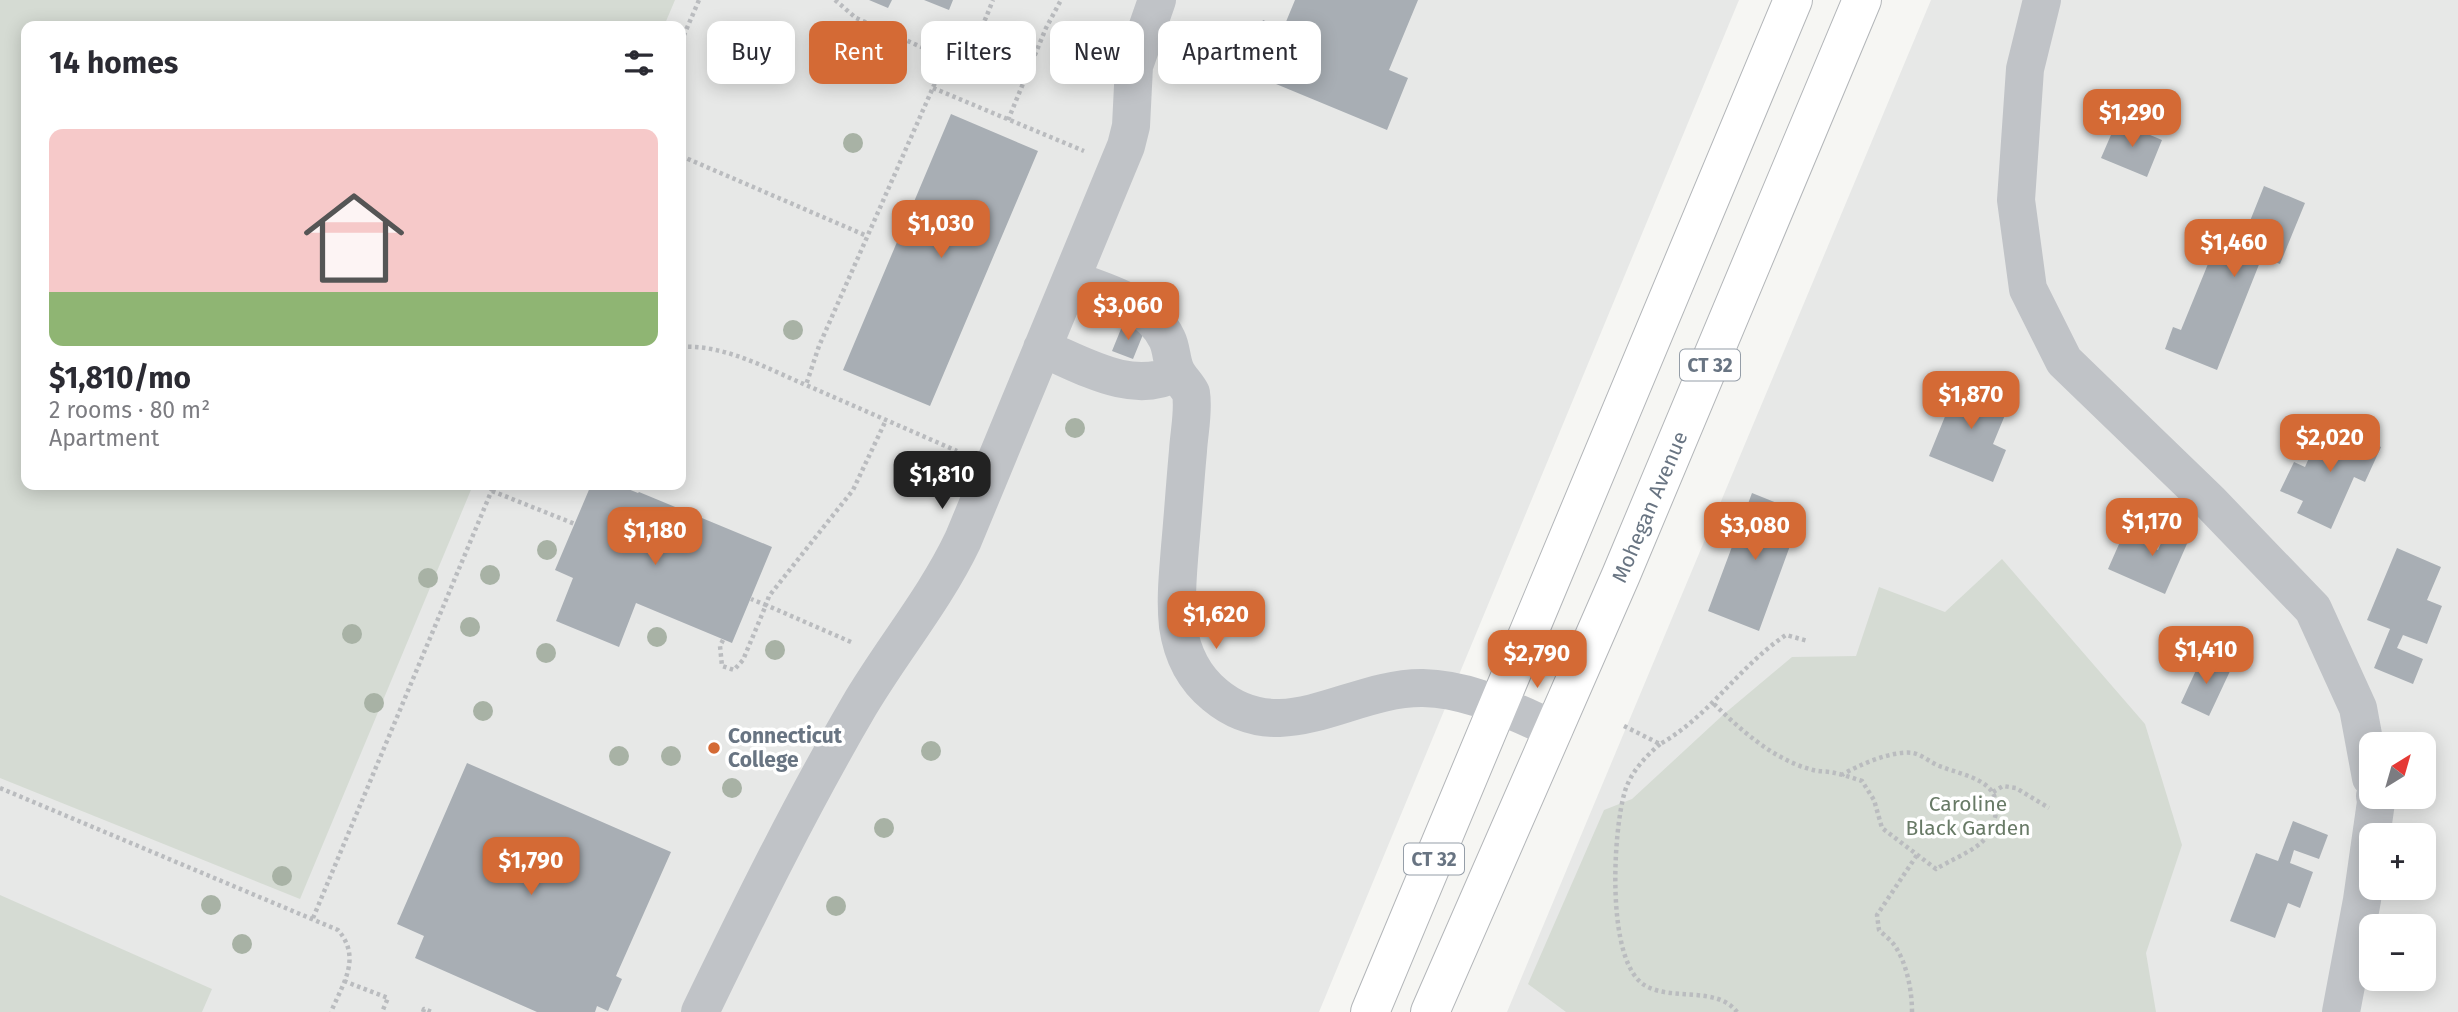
<!DOCTYPE html>
<meta charset="utf-8">
<style>
:root{--surface:#fff;--page:#f7f7f7;--text:#2b2b33;--muted:#7c7c81;--accent:#d46a35}
body{margin:0;font-family:"Fira Sans",sans-serif;background:var(--page);color:var(--text);height:100vh;display:flex;flex-direction:column;font-size:26px;white-space:nowrap}
*{box-sizing:border-box;margin:0}
p{font-size:23px;color:var(--muted)}
.icon{flex:none;width:38px;height:38px;fill:none;stroke:currentColor;stroke-width:2;stroke-linecap:round;stroke-linejoin:round}
.map{position:relative;flex:1;overflow:hidden}
.drawer{position:absolute;left:21px;top:21px;width:665px;height:469px;display:flex;flex-direction:column;background:var(--surface);border-radius:14px;box-shadow:0 4px 18px #0003}
.drawer>*{flex:none}
.top-card{position:absolute;left:707px;top:21px;width:665px;height:63px;display:flex;gap:14px}
.needle{width:46px;rotate:37deg}
.tools{position:absolute;left:2359px;top:732px;display:grid;gap:14px}
.tools a{display:grid;place-items:center;width:77px;height:77px;border-radius:14px;background:var(--surface);box-shadow:0 4px 18px #0003;font-size:35px}
.price{position:absolute;translate:-50% -60px;padding:0 16px;border-radius:14px;background:var(--accent);color:#fff;font-size:23px;line-height:46px;filter:drop-shadow(0 2px 4px #0008)}
.price::after{content:'';position:absolute;left:50%;top:42px;width:21px;height:16px;margin-left:-10px;background:inherit;clip-path:polygon(0 0,100% 0,50% 100%)}
.price.on{background:#222;color:#fff}
ul{padding:0;list-style:none}
li{display:grid;align-content:center;gap:14px;height:371px;padding:0 28px}
li span{display:grid;place-items:center;height:217px;border-radius:14px;color:#555}
li>.icon{margin-inline-start:auto}
span .icon{width:126px;height:126px;fill:#fffc;stroke-width:1}
li b{font-size:30px}
h2{display:flex;justify-content:space-between;align-items:center;height:84px;padding:0 28px;font-size:30px}
.chip{padding:0 24px;border-radius:14px;background:var(--surface);box-shadow:0 4px 18px #0003;font-size:24px;line-height:63px}
.chip.on{background:var(--accent);color:#fff}
.map>svg:first-child{display:block}
.built{fill:#e7e8e7;fill-rule:evenodd}
.green{fill:#d5dbd3}
.building{fill:#a8aeb4}
.lines{fill:none;stroke-linecap:round;stroke-linejoin:round}
.highway-casing{stroke:#b3b6b9;stroke-width:40}
.path{stroke:#babcbf;stroke-width:4.5;stroke-dasharray:3.5 3.5;stroke-linecap:butt}
.minor{stroke:#c0c3c7;stroke-width:38}
.highway{stroke:#fff;stroke-width:38}
.tree{fill:#a8b2a5}
.poi-dot{fill:#d46a35;stroke:#fff;stroke-width:2.5}
.labels{text-anchor:middle;dominant-baseline:central;stroke-width:7;stroke-linejoin:round;paint-order:stroke}
.shield{fill:#fff;stroke:#959ea8;stroke-width:2}
.shield-label{font-size:19px;font-weight:bold;fill:#687482}
.street-label{font-size:21px;fill:#687482;stroke:#fff}
.poi-label{font-size:21px;font-weight:bold;fill:#687482;stroke:#fff;text-anchor:start}
.park-label{font-size:21px;fill:#687a66;stroke:#fff}
</style>
<div class="map">
<svg width="2458" height="1012" viewBox="0 0 2458 1012">
<rect width="100%" height="100%" fill="#f6f6f3"/>
<!-- built -->
<path class="built" d="M 0,0 L 1739,0 L 1319,1012 L 0,1012 ZM 26,26 L 681,26 L 681,485 L 26,485 Z
M 1931,0 L 2458,0 L 2458,1012 L 1507,1012 ZM 2371,744 L 2424,744 L 2424,796 L 2371,796 ZM 2371,835 L 2424,835 L 2424,887 L 2371,887 ZM 2371,926 L 2424,926 L 2424,978 L 2371,978 Z"/>
<!-- green -->
<path class="green" d="M 0,0 L 675,0 L 664,26 L 26,26 L 26,485 L 473,485 L 300,899 L 0,778 Z
M 2002,559 L 2145,724 L 2182,845 L 2146,953 L 2156,1012 L 1566,1012 L 1528,984 L 1604,810 L 1632,799 L 1724,714 L 1792,657 L 1856,656 L 1879,587 L 1945,612 Z
M 0,895 L 212,989 L 202,1012 L 0,1012 Z"/>
<!-- building -->
<path class="building" d="M 869,0 L 892,0 L 888,8 Z
M 924,0 L 953,0 L 949,10 Z
M 1295,0 L 1418,0 L 1389,70 L 1408,78 L 1387,130 L 1242,70 L 1263,20 L 1283,29 Z
M 951,114 L 1038,151 L 930,406 L 843,370 Z
M 2117,121 L 2162,140 L 2147,177 L 2101,158 Z
M 2264,186 L 2305,203 L 2280,264 L 2262,257 L 2217,370 L 2165,349 L 2173,327 L 2181,330 L 2219,237 L 2240,246 Z
M 1123,324 L 1144,332 L 1133,359 L 1112,351 Z
M 1952,379 L 2010,403 L 1993,444 L 2006,450 L 1993,482 L 1929,456 L 1946,414 L 1938,410 Z
M 2325,422 L 2381,447 L 2365,482 L 2354,477 L 2331,529 L 2297,513 L 2303,501 L 2280,491 L 2294,462 L 2305,467 Z
M 591,485 L 618,485 L 638,493 L 639,492 L 772,547 L 732,643 L 636,603 L 619,647 L 556,621 L 573,578 L 555,570 Z
M 1752,493 L 1802,513 L 1759,631 L 1708,611 Z
M 2171,520 L 2193,530 L 2165,594 L 2108,569 L 2123,535 L 2158,550 Z
M 2397,548 L 2441,567 L 2427,600 L 2442,606 L 2427,644 L 2403,635 L 2397,648 L 2423,659 L 2413,684 L 2374,668 L 2390,629 L 2367,620 Z
M 2203,655 L 2231,669 L 2209,716 L 2181,703 Z
M 467,763 L 671,852 L 616,976 L 622,979 L 608,1011 L 597,1006 L 595,1012 L 537,1012 L 415,958 L 424,936 L 397,924 Z
M 2293,821 L 2328,835 L 2319,859 L 2294,850 L 2290,863 L 2313,872 L 2300,908 L 2288,903 L 2275,938 L 2230,921 L 2256,853 L 2278,861 Z"/>
<g class="lines">
<!-- highway casing -->
<g class="highway-casing">
<path id="highway" d="M 1370,1012 L 1793,0
M 1430,1012 L 1621,575 L 1862,0"/>
</g>
<!-- path -->
<path class="path" d="M 835,0 L 856,18 L 946,58 C 976,49 982,27 993,0
M 681,42 L 699,0
M 946,58 L 819,346 L 806,385 L 957,451
M 933,88 L 1084,151
M 1008,120 L 1046,28 L 1061,0
M 681,156 L 867,236
M 681,347 C 724,344 768,369 806,385
M 492,491 L 575,524
M 723,640 L 720,646 L 722,666 L 734,670 L 743,660 L 766,605 L 751,599
M 851,642 L 766,605 L 769,596 L 853,490 L 886,420
M 1714,704 C 1742,731 1774,760 1813,770 C 1820,772 1828,771 1835,773 C 1844,775 1853,778 1862,781 L 1874,800 L 1882,828 L 1936,869 C 1949,861 1971,852 1982,842 C 1989,835 1994,823 1996,813 C 2001,780 1965,776 1942,767 C 1932,764 1923,755 1913,753 C 1893,750 1858,765 1842,775
M 1624,726 L 1660,744 C 1710,716 1739,666 1786,635 L 1808,641
M 1660,744 C 1645,757 1631,772 1625,791 C 1613,830 1605,964 1646,986 C 1673,1001 1717,986 1737,1012
M 0,788 L 338,930 C 362,958 343,983 331,1012
M 1993,792 L 2003,786 L 2016,788 L 2049,808
M 313,918 L 494,485
M 344,981 L 388,998 L 382,1012
M 423,1012 L 424,1009 L 432,1012
M 1912,1012 C 1912,991 1907,964 1895,946 C 1891,940 1884,935 1879,930 L 1877,915 L 1917,855"/>
<!-- minor -->
<path class="minor" d="M 2042,0 L 2025,69 L 2016,200 L 2028,289 L 2064,361 L 2210,502 L 2313,609 L 2358,708 L 2371,778
M 1071,279 C 1106,293 1149,302 1167,339 C 1172,349 1171,361 1176,371 C 1179,378 1187,385 1191,393 C 1194,412 1189,432 1188,451 C 1185,483 1183,515 1180,547 C 1178,573 1175,600 1178,626 C 1182,654 1193,677 1215,695 C 1282,751 1349,687 1423,688 C 1470,689 1511,711 1554,729
M 1042,348 C 1083,365 1132,396 1176,373
M 700,1012 C 750,909 801,805 859,706 C 892,650 935,599 963,540 L 1126,146 L 1131,126 L 1134,66 L 1157,0
M 2341,1012 L 2362,900 L 2376,802 L 2375,796"/>
<!-- highway -->
<use href="#highway" class="highway"/>
</g>
<!-- trees -->
<g class="tree">
<circle cx="853" cy="143" r="10"/>
<circle cx="793" cy="330" r="10"/>
<circle cx="1075" cy="428" r="10"/>
<circle cx="931" cy="482" r="10"/>
<circle cx="547" cy="550" r="10"/>
<circle cx="490" cy="575" r="10"/>
<circle cx="428" cy="578" r="10"/>
<circle cx="470" cy="627" r="10"/>
<circle cx="352" cy="634" r="10"/>
<circle cx="657" cy="637" r="10"/>
<circle cx="775" cy="650" r="10"/>
<circle cx="546" cy="653" r="10"/>
<circle cx="374" cy="703" r="10"/>
<circle cx="483" cy="711" r="10"/>
<circle cx="931" cy="751" r="10"/>
<circle cx="619" cy="756" r="10"/>
<circle cx="671" cy="756" r="10"/>
<circle cx="732" cy="788" r="10"/>
<circle cx="884" cy="828" r="10"/>
<circle cx="282" cy="876" r="10"/>
<circle cx="211" cy="905" r="10"/>
<circle cx="836" cy="906" r="10"/>
<circle cx="242" cy="944" r="10"/>
</g>
<!-- markers -->
<circle class="poi-dot" cx="714" cy="748" r="7"/>
<g class="labels">
<!-- shield labels -->
<g class="shield">
<rect x="1680" y="349.5" width="60" height="31" rx="5"/>
<rect x="1404" y="843.5" width="60" height="31" rx="5"/>
</g>
<g class="shield-label">
<text x="1710" y="365">CT 32</text>
<text x="1434" y="859">CT 32</text>
</g>
<!-- street labels -->
<g class="street-label">
<text transform="translate(1650 507) rotate(-67)">Mohegan Avenue</text>
</g>
<!-- poi labels -->
<g class="poi-label">
<text x="728" y="736">Connecticut<tspan x="728" dy="24">College</tspan></text>
</g>
<!-- park labels -->
<g class="park-label">
<text x="1968" y="804">Caroline<tspan x="1968" dy="24">Black Garden</tspan></text>
</g>
</g>
</svg>
<div class="tools">
<a><svg class="needle" viewBox="-14 -14 28 28"><path d="M0-13l5 13h-10z" fill="#e53935"/><path d="M0 13l5-13h-10z" fill="#7c7c81"/></svg></a>
<a>+</a>
<a>−</a>
</div>
<b class="price" style="left:2132px;top:149px">$1,290</b>
<b class="price" style="left:941px;top:260px">$1,030</b>
<b class="price" style="left:2234px;top:279px">$1,460</b>
<b class="price" style="left:1128px;top:342px">$3,060</b>
<b class="price" style="left:1971px;top:431px">$1,870</b>
<b class="price" style="left:2330px;top:474px">$2,020</b>
<b class="price on" style="left:942px;top:511px">$1,810</b>
<b class="price" style="left:2152px;top:558px">$1,170</b>
<b class="price" style="left:1755px;top:562px">$3,080</b>
<b class="price" style="left:655px;top:567px">$1,180</b>
<b class="price" style="left:1216px;top:651px">$1,620</b>
<b class="price" style="left:2206px;top:686px">$1,410</b>
<b class="price" style="left:1537px;top:690px">$2,790</b>
<b class="price" style="left:531px;top:897px">$1,790</b>
<div class="top-card">
<a class="chip">Buy</a>
<a class="chip on">Rent</a>
<a class="chip">Filters</a>
<a class="chip">New</a>
<a class="chip">Apartment</a>
</div>
<section class="drawer">
<h2>14 homes<svg class="icon" aria-label="filters" viewBox="0 0 24 24"><path d="M4 7h16M4 17h16"/><circle cx="9" cy="7" r="2"/><circle cx="15" cy="17" r="2"/></svg></h2>
<ul>
<li><span style="background:linear-gradient(#f6c9c9 75%,#8fb573 0)"><svg class="icon" aria-label="home" viewBox="0 0 24 24"><path d="M3 11l9-7 9 7M6 9v11h12V9"/></svg></span><div><b>$1,810/mo</b><p>2 rooms · 80 m²</p><p>Apartment</p></div></li>
</ul>
</section>
</div>
